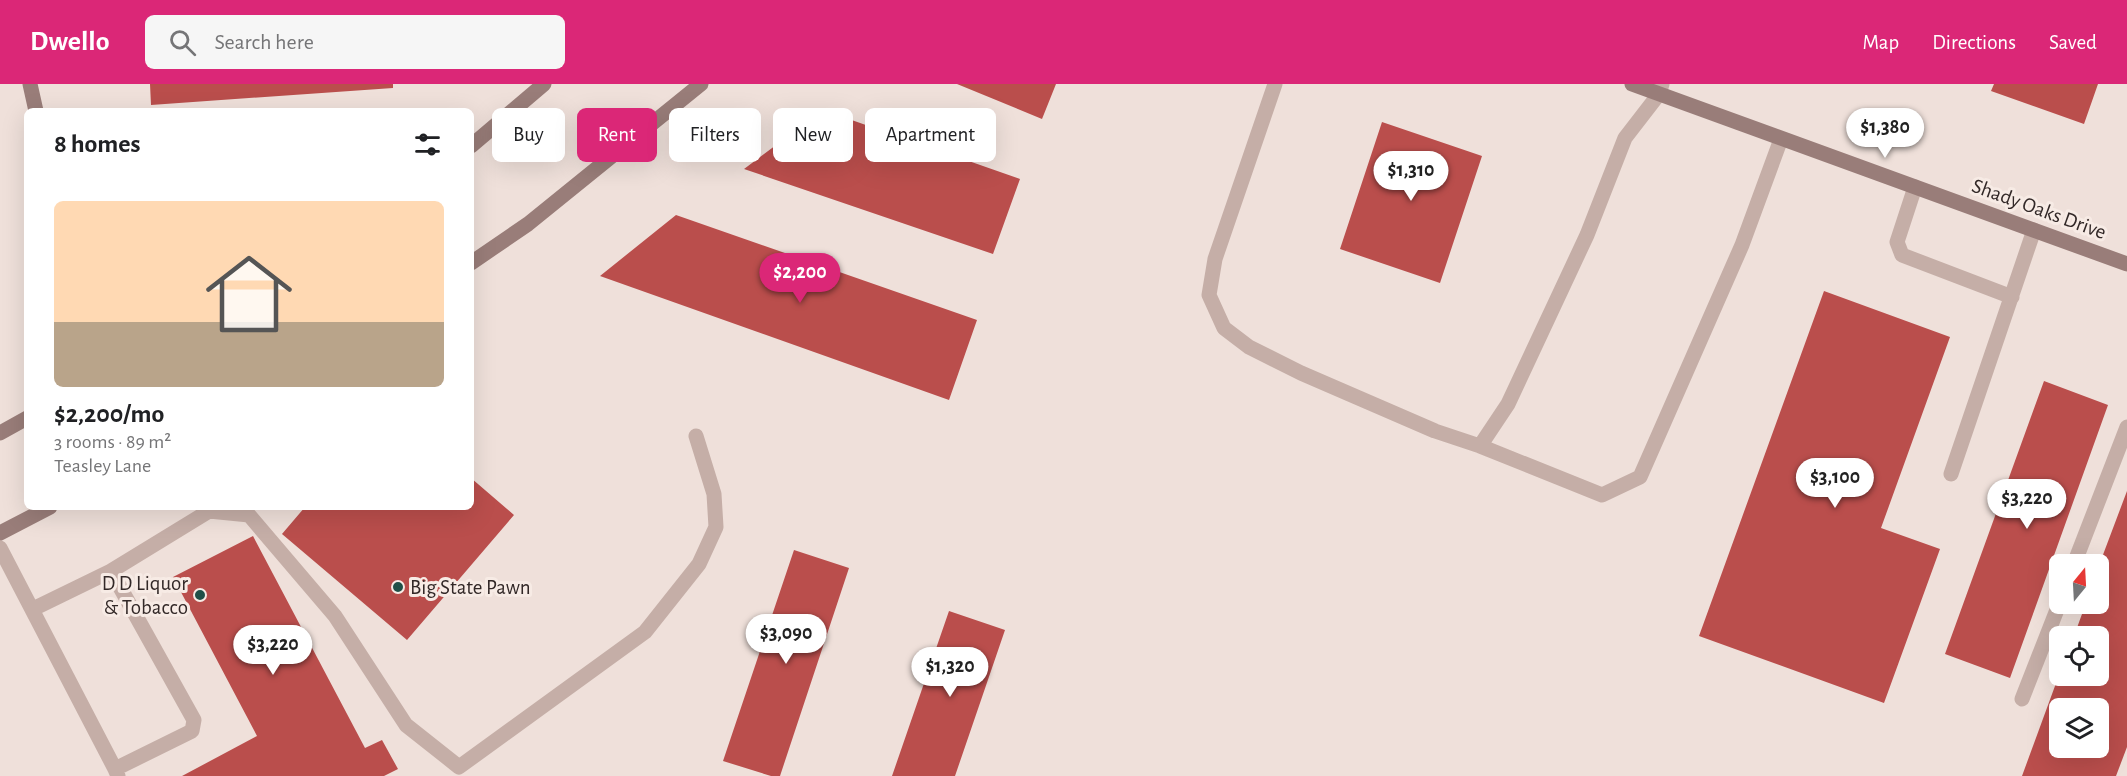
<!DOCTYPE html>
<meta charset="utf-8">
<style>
:root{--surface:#fff;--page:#f6f6f6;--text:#202124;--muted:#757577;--accent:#db2777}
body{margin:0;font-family:"Alegreya Sans",sans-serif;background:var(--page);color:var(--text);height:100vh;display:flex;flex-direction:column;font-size:22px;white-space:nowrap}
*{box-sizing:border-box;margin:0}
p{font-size:20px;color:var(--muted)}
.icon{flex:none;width:33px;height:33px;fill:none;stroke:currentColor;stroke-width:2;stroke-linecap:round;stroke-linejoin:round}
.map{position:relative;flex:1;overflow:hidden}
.panel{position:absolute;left:24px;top:24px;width:450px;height:402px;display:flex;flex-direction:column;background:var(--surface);border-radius:9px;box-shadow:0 6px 24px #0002}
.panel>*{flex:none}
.top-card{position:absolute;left:492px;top:24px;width:570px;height:54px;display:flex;gap:12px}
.needle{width:39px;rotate:18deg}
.tools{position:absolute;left:2049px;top:470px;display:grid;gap:12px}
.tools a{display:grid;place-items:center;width:60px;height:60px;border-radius:9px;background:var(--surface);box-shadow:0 6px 24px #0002;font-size:30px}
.price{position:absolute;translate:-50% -51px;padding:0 14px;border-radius:21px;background:#fff;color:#222;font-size:20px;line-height:39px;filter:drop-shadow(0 2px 3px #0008)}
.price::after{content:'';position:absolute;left:50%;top:36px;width:18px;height:14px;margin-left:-9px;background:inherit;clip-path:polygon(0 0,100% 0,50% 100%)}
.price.active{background:var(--accent);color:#fff}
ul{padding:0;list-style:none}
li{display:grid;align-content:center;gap:12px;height:318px;padding:0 30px}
li span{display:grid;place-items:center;height:186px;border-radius:9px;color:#555}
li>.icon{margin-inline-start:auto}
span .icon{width:108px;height:108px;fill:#fffc;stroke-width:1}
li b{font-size:26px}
h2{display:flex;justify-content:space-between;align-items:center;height:72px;padding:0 30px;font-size:26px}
.chip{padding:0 21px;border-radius:9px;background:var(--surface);box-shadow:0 6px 24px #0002;font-size:21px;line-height:54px}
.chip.active{background:var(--accent);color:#fff}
header{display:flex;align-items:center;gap:36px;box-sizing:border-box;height:84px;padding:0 30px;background:var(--accent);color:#fff}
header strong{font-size:28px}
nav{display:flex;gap:33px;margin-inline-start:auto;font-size:21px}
.search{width:420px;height:54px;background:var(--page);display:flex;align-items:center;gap:15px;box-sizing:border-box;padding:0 21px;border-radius:9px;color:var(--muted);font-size:22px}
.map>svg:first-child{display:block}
.building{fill:#ba4e4c;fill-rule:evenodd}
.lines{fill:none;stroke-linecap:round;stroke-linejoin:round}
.lane{stroke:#c5aea7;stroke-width:15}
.secondary{stroke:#997d79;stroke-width:15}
.poi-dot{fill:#205048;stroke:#f7ebe5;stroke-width:2}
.labels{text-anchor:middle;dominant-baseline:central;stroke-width:6;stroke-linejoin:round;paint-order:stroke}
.street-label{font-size:21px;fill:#322827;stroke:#f7ebe5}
.poi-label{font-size:21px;fill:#322827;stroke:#f7ebe5;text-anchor:end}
</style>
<header>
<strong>Dwello</strong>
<div class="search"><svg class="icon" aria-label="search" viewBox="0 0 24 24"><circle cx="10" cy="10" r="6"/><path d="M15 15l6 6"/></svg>Search here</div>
<nav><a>Map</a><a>Directions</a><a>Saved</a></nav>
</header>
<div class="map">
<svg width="2127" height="692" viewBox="0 0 2127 692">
<rect width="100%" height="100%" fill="#efe0da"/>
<!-- building -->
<path class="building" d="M 150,0 L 393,0 L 393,4 L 151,21 Z
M 957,0 L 1056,0 L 1042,35 Z
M 1994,0 L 2098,0 L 2084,40 L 1991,7 Z
M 823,26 L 1020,95 L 993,170 L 744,85 Z
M 1382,38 L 1482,72 L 1440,199 L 1340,165 Z
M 676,131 L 977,236 L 949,316 L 600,192 Z
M 1824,207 L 1950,253 L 1881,444 L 1940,465 L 1884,619 L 1699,552 Z
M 2044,297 L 2108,321 L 2010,594 L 1945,570 Z
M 471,394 L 514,431 L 407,556 L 282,450 L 305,423 L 471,423 Z
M 2127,407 L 2127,663 L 2116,692 L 2022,692 L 2059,591 L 2098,591 L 2098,552 L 2074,552 L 2086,519 L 2098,519 L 2098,484 ZM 2060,624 L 2098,624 L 2098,663 L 2060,663 Z
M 253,452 L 365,664 L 382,656 L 398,685 L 384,692 L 182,692 L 257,652 L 173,493 Z
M 794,466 L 849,484 L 780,692 L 771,692 L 723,677 Z
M 949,527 L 1005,546 L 955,692 L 892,692 Z"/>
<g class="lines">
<!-- lane -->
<path class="lane" d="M 1275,0 L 1215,175 L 1209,211 L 1224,244 L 1249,263 L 1301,289 L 1435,347 L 1480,362 L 1508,320 L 1587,151 L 1625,54 L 1659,10 L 1662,0
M 1915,103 L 1897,158 L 1902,171 L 2012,213
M 1480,362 L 1602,411 L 1640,393 L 1742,161 L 1781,55
M 1951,390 L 2034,146
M 209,427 L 249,431 L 335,532 L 406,641 L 459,683 L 645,548 L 699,480 L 716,443 L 714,410 L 696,352
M 0,464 L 115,685
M 2074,480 L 2127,343
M 33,525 L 111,487
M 2022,615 L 2060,518
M 118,692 L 115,685 L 192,647 L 194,636 L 111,487 L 209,427 L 207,423"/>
<!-- secondary -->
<path class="secondary" d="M 30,0 L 36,27
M 1632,0 L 2127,180
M 471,62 L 544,0
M 471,179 L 528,140 L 701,0
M 0,349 L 27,334
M 0,449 L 50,423"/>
</g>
<!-- markers -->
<g class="poi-dot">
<circle cx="398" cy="503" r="6"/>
<circle cx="200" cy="511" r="6"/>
</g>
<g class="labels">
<!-- street labels -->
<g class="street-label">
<text transform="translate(2039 125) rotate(20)">Shady Oaks Drive</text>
</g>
<!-- poi labels -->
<g class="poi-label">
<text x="188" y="499">D D Liquor<tspan x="188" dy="24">&amp; Tobacco</tspan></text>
<text x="410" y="503" text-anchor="start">Big State Pawn</text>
</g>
</g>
</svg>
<div class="tools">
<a><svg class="needle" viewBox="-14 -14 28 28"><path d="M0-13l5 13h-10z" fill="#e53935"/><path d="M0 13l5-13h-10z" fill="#757577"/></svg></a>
<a><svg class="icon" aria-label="locate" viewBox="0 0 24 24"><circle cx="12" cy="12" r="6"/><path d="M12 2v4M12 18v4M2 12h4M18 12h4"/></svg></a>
<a><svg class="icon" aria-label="layers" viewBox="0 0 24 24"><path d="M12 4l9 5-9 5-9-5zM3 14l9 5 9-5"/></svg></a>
</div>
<b class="price" style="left:1885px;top:75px">$1,380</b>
<b class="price" style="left:1411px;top:118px">$1,310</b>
<b class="price active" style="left:800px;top:220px">$2,200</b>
<b class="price" style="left:1835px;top:425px">$3,100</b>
<b class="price" style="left:2027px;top:446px">$3,220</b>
<b class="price" style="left:786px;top:581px">$3,090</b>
<b class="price" style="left:273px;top:592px">$3,220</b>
<b class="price" style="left:950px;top:614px">$1,320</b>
<div class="top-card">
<a class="chip">Buy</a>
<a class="chip active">Rent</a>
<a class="chip">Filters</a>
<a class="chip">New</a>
<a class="chip">Apartment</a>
</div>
<section class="panel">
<h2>8 homes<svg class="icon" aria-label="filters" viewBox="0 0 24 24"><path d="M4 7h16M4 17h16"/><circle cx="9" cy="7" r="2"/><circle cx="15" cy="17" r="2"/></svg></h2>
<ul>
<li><span style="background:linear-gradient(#ffd9b3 65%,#b9a48a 0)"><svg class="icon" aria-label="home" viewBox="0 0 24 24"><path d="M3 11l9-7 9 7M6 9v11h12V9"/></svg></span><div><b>$2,200/mo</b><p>3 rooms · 89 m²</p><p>Teasley Lane</p></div></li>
</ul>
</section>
</div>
